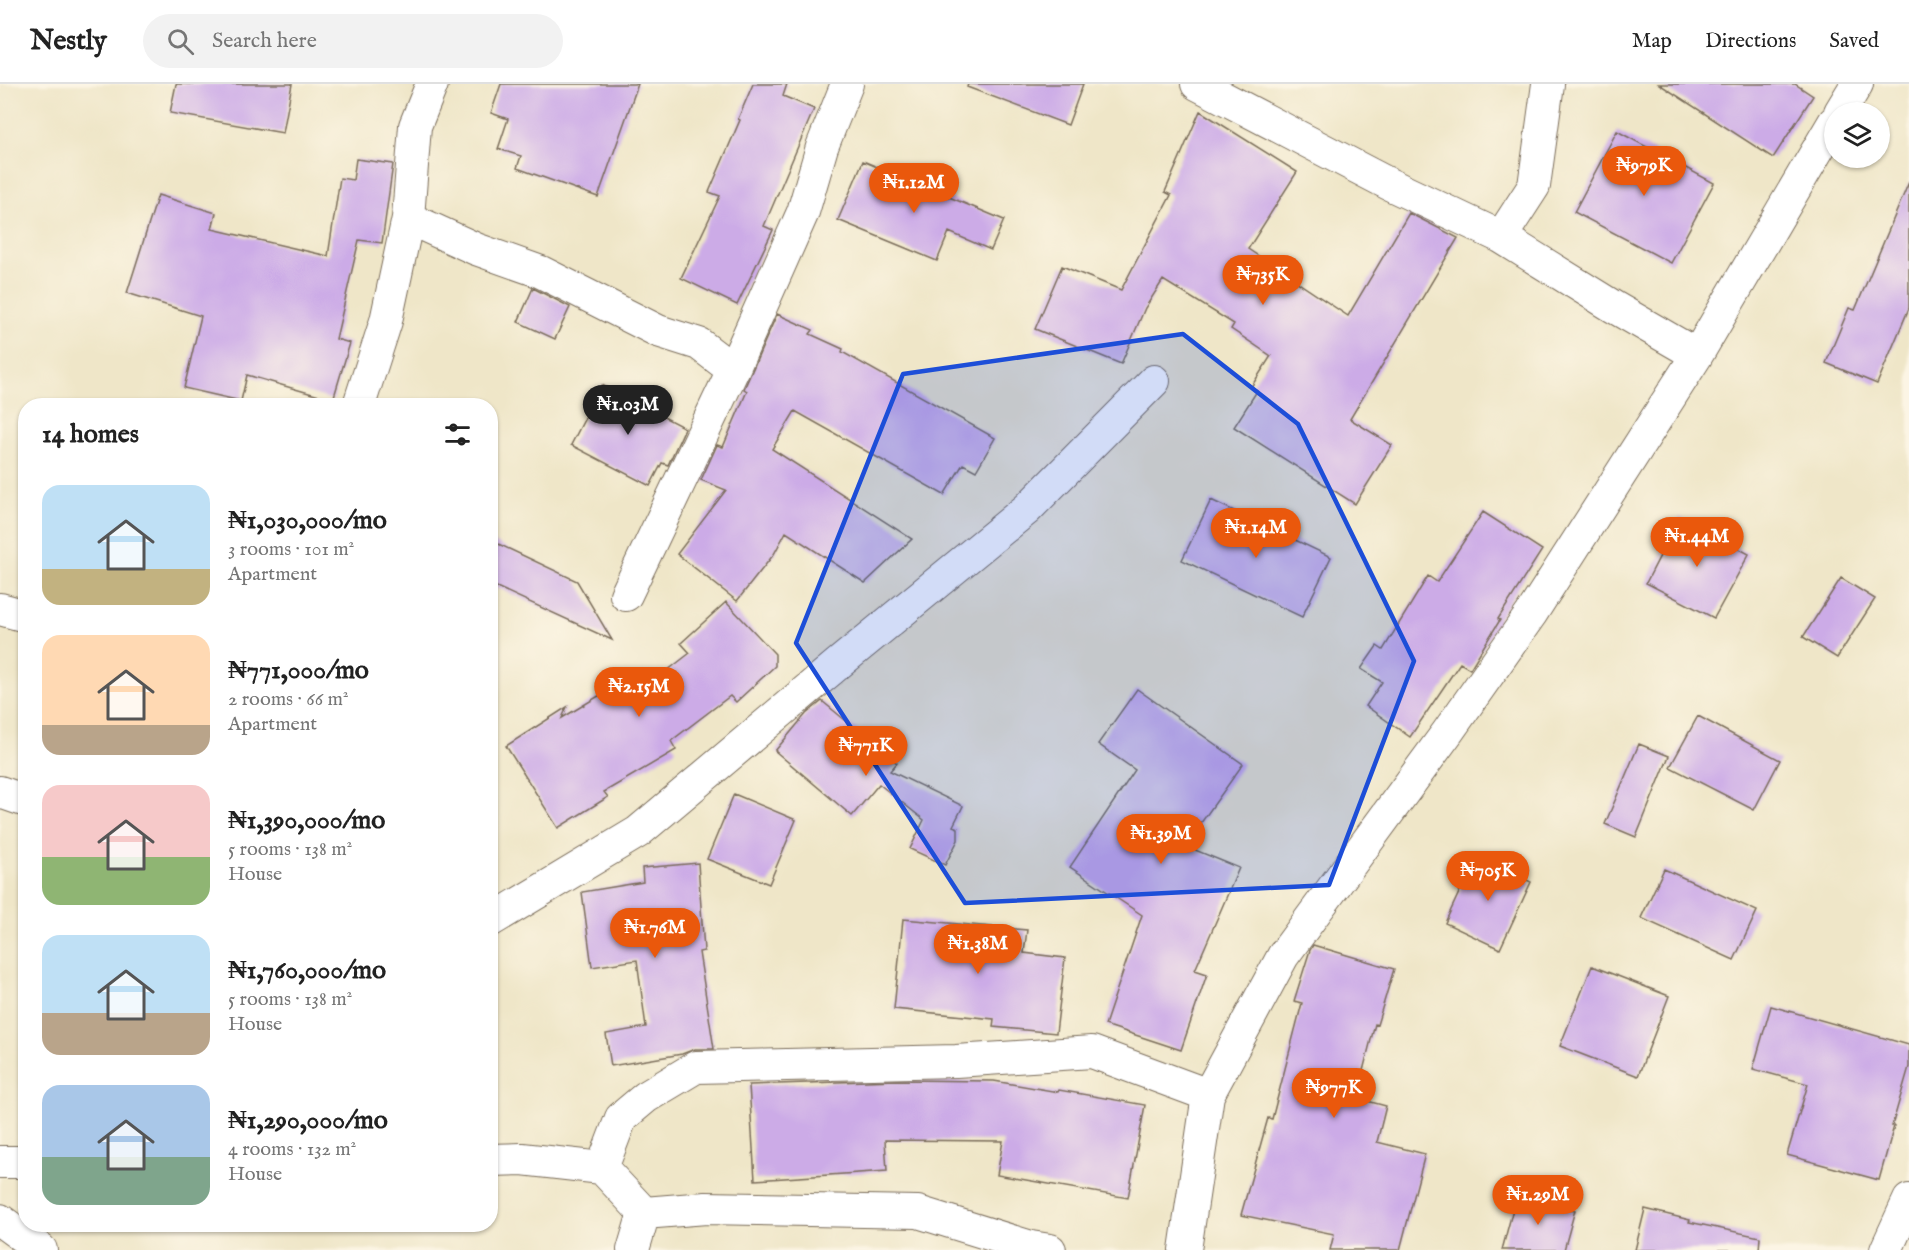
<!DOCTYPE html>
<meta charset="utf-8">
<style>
:root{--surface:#fff;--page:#f2f2f2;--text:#222;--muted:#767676;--line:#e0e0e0;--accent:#ea580c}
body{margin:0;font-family:"IM FELL English",serif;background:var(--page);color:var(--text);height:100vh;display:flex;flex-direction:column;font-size:22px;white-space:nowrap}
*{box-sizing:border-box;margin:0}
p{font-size:20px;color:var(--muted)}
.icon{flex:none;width:33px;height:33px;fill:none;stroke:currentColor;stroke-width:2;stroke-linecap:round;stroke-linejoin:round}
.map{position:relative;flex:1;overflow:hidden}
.details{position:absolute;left:18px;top:314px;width:480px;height:834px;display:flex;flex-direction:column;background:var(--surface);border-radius:24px;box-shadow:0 2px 4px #0004}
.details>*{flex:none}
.tools{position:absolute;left:1824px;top:18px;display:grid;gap:12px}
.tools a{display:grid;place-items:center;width:66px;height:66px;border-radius:50%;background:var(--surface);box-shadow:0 2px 4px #0004;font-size:30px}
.price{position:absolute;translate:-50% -51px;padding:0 14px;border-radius:21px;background:var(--accent);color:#fff;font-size:20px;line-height:39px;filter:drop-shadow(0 2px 3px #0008)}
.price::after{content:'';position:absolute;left:50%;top:36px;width:18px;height:14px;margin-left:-9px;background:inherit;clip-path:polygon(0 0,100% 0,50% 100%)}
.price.selected{background:#222;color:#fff}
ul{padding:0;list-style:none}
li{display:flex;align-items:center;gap:18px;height:150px;padding:0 24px}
li span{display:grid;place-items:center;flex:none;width:168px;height:120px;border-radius:18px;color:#555}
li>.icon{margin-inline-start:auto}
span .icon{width:72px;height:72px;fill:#fffc;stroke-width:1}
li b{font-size:26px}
h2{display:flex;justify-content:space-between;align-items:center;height:72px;padding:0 24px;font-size:26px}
header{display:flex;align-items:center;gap:36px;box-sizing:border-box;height:84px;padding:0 30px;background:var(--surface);border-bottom:2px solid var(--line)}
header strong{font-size:28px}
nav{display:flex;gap:33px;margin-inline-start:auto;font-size:21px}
.search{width:420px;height:54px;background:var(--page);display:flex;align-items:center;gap:15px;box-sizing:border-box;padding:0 21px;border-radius:33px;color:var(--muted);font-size:22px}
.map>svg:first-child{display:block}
.building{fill:#ccabe7}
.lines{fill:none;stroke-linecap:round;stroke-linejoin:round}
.street-casing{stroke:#7a6c5a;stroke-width:34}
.street{stroke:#fff;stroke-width:32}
.marked{fill:#1d4ed8;fill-opacity:0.2;stroke:#1d4ed8;stroke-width:4.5;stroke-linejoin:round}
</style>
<header>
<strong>Nestly</strong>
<div class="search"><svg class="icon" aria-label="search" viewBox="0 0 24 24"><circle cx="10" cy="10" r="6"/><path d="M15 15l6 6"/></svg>Search here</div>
<nav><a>Map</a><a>Directions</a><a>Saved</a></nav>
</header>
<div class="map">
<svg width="1909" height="1166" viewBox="0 0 1909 1166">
<rect width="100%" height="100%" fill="#fcf5e5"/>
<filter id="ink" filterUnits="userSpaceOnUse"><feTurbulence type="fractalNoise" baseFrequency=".0167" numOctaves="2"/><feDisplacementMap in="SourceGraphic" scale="12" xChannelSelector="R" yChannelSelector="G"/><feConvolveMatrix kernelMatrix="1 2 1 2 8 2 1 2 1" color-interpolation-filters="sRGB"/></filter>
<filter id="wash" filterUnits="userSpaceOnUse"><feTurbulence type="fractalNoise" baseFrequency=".008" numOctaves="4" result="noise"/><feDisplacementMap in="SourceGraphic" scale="24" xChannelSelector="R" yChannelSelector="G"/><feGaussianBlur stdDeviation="1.35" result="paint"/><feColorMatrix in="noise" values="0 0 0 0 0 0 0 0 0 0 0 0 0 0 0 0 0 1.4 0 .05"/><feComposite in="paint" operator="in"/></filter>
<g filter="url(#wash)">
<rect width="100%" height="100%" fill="#efe6c8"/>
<g id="blocks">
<!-- building -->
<path class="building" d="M 176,0 L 292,0 L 283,49 L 170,29 Z
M 501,0 L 638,0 L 598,113 L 517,84 L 521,72 L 498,65 L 508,35 L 491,29 Z
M 753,0 L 787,0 L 783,12 L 814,25 L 764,142 L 773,146 L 737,221 L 681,194 L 720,112 L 709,108 L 740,36 L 738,35 Z
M 968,0 L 1083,0 L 1068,41 L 967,3 Z
M 1659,0 L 1795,0 L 1813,12 L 1773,74 Z
M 1200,27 L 1297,88 L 1248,165 L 1348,232 L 1409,129 L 1458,154 L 1350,335 L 1392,361 L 1355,420 L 1234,343 L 1257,307 L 1251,303 L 1271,272 L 1231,245 L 1234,240 L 1163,196 L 1145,224 L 1121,280 L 1035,245 L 1062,182 L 1121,206 L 1171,111 L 1165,108 Z
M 1617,47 L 1714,99 L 1671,179 L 1574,128 Z
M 356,75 L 393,80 L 382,159 L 359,156 L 336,255 L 350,259 L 333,316 L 247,291 L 241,317 L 184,304 L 201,232 L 127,209 L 158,111 L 216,129 L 212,145 L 328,172 L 340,94 L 353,96 Z
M 863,77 L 1004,136 L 991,166 L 949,148 L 937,177 L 838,136 Z
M 1909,98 L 1909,224 L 1877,300 L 1826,279 L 1849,224 L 1855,226 Z
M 533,204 L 570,223 L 555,255 L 518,238 Z
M 777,230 L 813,246 L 810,250 L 843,265 L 842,268 L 995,354 L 976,387 L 963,380 L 944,411 L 795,327 L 772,365 L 912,455 L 865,499 L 786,448 L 774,470 L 737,517 L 677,470 L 726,406 L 701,396 L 717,361 L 723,363 L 747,307 L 744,305 Z
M 602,301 L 685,344 L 668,381 L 662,379 L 650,402 L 571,361 Z
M 1211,416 L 1331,473 L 1302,533 L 1182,476 Z
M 1483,428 L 1542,466 L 1498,535 L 1500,536 L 1470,585 L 1460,579 L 1410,653 L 1366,622 L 1382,598 L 1361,585 L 1377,562 L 1383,566 L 1428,492 L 1437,498 Z
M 1680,433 L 1749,470 L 1714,534 L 1646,499 Z
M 490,456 L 577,497 L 612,556 L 490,500 Z
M 1841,494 L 1875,515 L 1837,574 L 1803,553 Z
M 726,518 L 775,570 L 775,582 L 736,618 L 730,612 L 671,657 L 676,666 L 604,708 L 608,713 L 558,744 L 506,662 L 567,623 L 562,634 L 632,592 L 641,607 L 690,569 L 681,559 Z
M 1137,605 L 1243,680 L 1193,750 L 1202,756 L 1195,766 L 1239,784 L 1195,886 L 1207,890 L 1181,966 L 1105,941 L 1142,831 L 1070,783 L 1135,686 L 1098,660 Z
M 822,617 L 897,679 L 890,687 L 963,722 L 953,742 L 958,744 L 958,756 L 945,781 L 910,765 L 924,736 L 879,700 L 852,732 L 775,667 L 806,630 Z
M 1698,632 L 1780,676 L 1754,726 L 1670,683 Z
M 1639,660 L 1669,672 L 1636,753 L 1605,740 Z
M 734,710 L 796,736 L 769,800 L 707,775 Z
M 1476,772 L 1531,798 L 1500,865 L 1445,839 Z
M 698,779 L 704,867 L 699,868 L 714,965 L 695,965 L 682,970 L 611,982 L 606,950 L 646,943 L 637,876 L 592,883 L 582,808 L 643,798 L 642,784 Z
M 1664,785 L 1757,827 L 1734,876 L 1641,834 Z
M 903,835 L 1027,846 L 1024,869 L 1065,874 L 1056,949 L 993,943 L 994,935 L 894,925 Z
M 1313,861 L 1394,885 L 1377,941 L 1375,940 L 1356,1014 L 1386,1022 L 1377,1058 L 1425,1070 L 1400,1166 L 1330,1166 L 1334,1150 L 1241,1131 L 1268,1034 L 1272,1035 L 1302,919 L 1294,917 L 1310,866 Z
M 1592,882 L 1669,912 L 1638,992 L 1560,962 Z
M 1771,922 L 1909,961 L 1909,983 L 1892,1042 L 1894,1042 L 1879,1096 L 1787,1071 L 1808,1000 L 1753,985 Z
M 897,996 L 994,997 L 1058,1008 L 1059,1006 L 1145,1021 L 1128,1114 L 997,1091 L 1003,1057 L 885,1056 L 887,1087 L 755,1096 L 749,1001 Z
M 1517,1110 L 1575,1126 L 1564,1166 L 1502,1166 Z
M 1645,1125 L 1690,1136 L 1689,1138 L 1760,1153 L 1759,1166 L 1635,1166 Z"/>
</g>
</g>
<g filter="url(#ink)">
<use href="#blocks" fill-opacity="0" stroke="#7a6c5a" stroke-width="1.5"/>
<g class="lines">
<!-- street casing -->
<g class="street-casing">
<path id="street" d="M 1197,0 L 1389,100 L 1501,153 L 1614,223 L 1697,271
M 1840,28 L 1857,0
M 408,134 L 476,165 L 541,188 L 658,247 L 699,260 L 733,286
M 1501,153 L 1534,102 L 1548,0
M 359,321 L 386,237 L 408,134 L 415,42 L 432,0
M 626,511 L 733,286 L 803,128 L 822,63 L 847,0
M 0,525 L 26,532
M 0,708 L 26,717
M 490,837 L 638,748 L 839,579 L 1027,425 L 1154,297
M 490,1076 L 522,1075 L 602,1084 L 644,1129 L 633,1166
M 0,1078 L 26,1078
M 602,1084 L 621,1034 L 646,1013 L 696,983 L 956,977 L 1092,968 L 1208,1011
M 644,1129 L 706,1124 L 918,1128 L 1031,1163 L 1050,1166
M 0,1136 L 41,1166
M 1185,1166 L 1208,1011 L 1283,872 L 1447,649 L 1531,530 L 1697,271 L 1834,38
M 1886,1166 L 1909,1116"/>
</g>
<!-- street -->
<use href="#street" class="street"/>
</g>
</g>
<!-- marked area -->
<path class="marked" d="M 1183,250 L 1298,340 L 1414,577 L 1329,801 L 965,819 L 796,559 L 903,290 Z"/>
</svg>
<div class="tools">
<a><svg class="icon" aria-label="layers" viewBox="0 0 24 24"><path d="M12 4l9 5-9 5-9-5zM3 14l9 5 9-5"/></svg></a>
</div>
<b class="price" style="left:1644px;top:113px">₦979K</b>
<b class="price" style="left:914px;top:130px">₦1.12M</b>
<b class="price" style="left:1263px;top:222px">₦735K</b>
<b class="price selected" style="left:628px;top:352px">₦1.03M</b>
<b class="price" style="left:1256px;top:475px">₦1.14M</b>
<b class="price" style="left:1697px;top:484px">₦1.44M</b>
<b class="price" style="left:639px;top:634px">₦2.15M</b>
<b class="price" style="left:866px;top:693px">₦771K</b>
<b class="price" style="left:1161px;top:781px">₦1.39M</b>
<b class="price" style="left:1488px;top:818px">₦705K</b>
<b class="price" style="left:655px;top:875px">₦1.76M</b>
<b class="price" style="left:978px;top:891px">₦1.38M</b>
<b class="price" style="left:1334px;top:1035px">₦977K</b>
<b class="price" style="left:1538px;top:1142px">₦1.29M</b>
<section class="details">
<h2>14 homes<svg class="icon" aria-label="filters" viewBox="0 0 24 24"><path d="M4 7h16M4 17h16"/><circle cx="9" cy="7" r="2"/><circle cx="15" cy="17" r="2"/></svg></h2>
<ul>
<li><span style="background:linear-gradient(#bfe0f5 70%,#c2b280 0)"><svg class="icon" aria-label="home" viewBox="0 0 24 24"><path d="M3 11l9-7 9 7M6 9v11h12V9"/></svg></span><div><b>₦1,030,000/mo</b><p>3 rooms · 101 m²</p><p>Apartment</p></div></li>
<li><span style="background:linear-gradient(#ffd9b3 75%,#b9a48a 0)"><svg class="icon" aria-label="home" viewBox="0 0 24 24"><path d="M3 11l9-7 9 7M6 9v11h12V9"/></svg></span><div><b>₦771,000/mo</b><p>2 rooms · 66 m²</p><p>Apartment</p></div></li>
<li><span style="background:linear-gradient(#f6c9c9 60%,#8fb573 0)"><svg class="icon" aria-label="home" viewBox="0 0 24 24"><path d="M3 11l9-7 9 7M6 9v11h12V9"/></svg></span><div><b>₦1,390,000/mo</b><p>5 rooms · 138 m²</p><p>House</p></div></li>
<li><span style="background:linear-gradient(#bfe0f5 65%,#b9a48a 0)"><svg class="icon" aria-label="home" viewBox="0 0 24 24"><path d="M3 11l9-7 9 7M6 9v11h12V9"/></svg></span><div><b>₦1,760,000/mo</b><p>5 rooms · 138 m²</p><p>House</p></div></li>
<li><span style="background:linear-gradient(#a9c7e8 60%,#7fa58c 0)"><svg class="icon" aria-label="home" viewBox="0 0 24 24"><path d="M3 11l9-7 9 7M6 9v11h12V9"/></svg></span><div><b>₦1,290,000/mo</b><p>4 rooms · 132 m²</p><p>House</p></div></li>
</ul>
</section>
</div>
